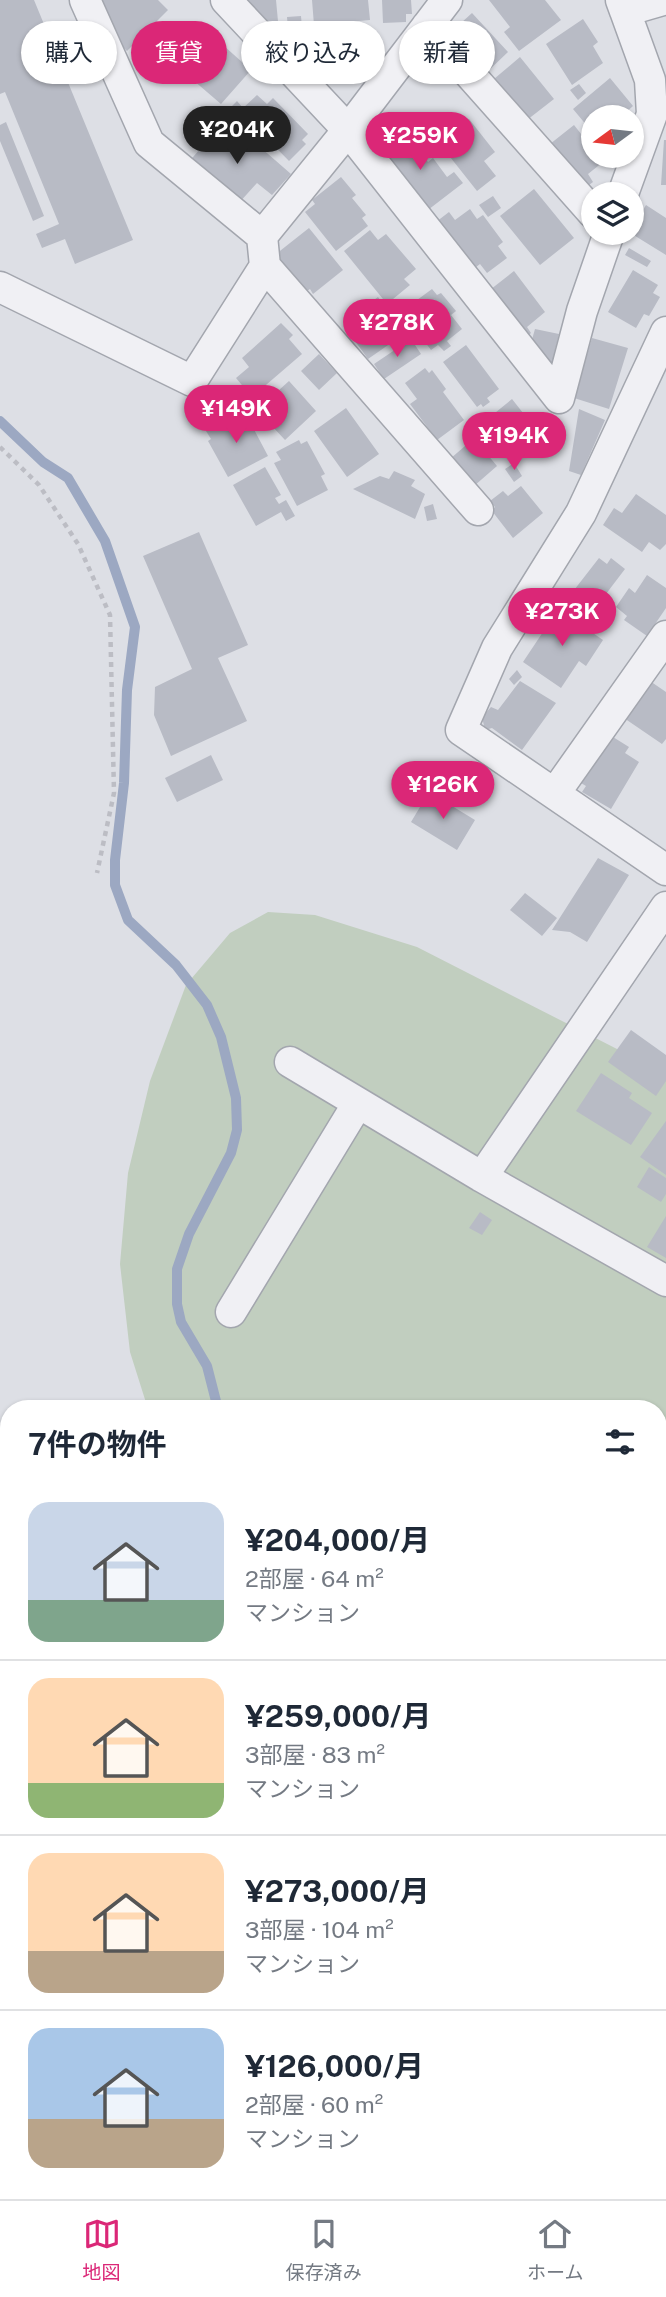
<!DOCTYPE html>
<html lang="ja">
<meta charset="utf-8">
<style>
:root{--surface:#fff;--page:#f2f2f3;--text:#1f2937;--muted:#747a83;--line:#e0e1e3;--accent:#db2777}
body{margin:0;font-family:"Public Sans","Noto Sans JP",sans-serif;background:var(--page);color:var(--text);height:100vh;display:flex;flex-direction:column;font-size:26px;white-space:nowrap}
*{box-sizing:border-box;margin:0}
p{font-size:23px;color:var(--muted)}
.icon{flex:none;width:38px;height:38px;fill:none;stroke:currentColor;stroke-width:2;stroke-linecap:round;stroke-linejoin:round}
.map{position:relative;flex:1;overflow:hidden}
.panel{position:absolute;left:0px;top:1400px;width:667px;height:800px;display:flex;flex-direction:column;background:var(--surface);border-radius:28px 28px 0 0;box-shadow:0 2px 5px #0004}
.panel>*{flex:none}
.top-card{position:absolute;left:21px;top:21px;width:625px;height:63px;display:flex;gap:14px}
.needle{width:46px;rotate:255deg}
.tools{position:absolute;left:581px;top:105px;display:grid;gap:14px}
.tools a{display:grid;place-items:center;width:63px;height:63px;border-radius:50%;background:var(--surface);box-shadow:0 2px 5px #0004;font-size:35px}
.price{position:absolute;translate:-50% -60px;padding:0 16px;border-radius:24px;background:var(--accent);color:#fff;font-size:23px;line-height:46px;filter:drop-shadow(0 2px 4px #0008)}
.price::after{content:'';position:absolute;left:50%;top:42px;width:21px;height:16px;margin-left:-10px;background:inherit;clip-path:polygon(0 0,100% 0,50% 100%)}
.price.active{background:#222;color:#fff}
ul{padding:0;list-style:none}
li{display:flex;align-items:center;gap:21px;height:175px;padding:0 28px}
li+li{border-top:2px solid var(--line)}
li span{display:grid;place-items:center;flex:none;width:196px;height:140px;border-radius:21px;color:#555}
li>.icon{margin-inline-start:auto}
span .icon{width:84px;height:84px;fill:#fffc;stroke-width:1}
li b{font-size:30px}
h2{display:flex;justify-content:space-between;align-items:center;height:84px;padding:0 28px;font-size:30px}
.tag{padding:0 24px;border-radius:32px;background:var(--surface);box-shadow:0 2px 5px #0004;font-size:24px;line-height:63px}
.tag.active{background:var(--accent);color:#fff}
.dock{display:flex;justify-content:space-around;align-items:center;height:98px;border-top:2px solid var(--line);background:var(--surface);font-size:19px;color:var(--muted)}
.dock a{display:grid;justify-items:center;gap:4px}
.dock .active{color:var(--accent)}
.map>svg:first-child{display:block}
.green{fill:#c1cebf}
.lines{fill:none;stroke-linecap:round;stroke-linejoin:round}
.stream{stroke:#9ca8c2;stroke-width:10}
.building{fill:#b8bbc5}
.street-casing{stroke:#a3a6ae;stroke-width:33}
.path{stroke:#bcbdc4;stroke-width:4.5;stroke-dasharray:5 5;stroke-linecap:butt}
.street{stroke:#f0f0f4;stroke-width:30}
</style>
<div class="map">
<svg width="666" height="2199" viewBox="0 0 666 2199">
<rect width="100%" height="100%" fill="#dddfe5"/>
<!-- green -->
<path class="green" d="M 268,912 L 315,915 L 417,947 L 666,1074 L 666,2016 L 658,2000 L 658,1409 L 148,1409 L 130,1352 L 120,1264 L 128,1173 L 150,1081 L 186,985 L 230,933 Z"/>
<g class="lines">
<!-- stream -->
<path class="stream" d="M 0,421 L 43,462 L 68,478 L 105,541 L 135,627 L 127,690 L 124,783 L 115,860 L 115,885 L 128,920 L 176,965 L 207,1005 L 221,1037 L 236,1098 L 237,1130 L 231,1153 L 189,1234 L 177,1269 L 177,1304 L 181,1322 L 207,1366 L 218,1409
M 658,1480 L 666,1475
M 658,1536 L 666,1534"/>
</g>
<!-- building -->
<path class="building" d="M 0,0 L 34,0 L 133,240 L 75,264 L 65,239 L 42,248 L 36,234 L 59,224 L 5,92 L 0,94 Z
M 96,0 L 158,0 L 168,10 L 127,51 L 112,36 L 116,32 L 90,6 Z
M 224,0 L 276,0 L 279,32 L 259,37 Z
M 312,0 L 368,0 L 370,20 L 314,25 Z
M 382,0 L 411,0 L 412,14 L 406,14 L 406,22 L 383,23 Z
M 489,0 L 545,0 L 561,20 L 519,51 L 504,32 L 510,27 Z
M 472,13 L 508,52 L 486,73 L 449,34 Z
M 301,16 L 302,28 L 288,29 L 287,17 Z
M 583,19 L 598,42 L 593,46 L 603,63 L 572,85 L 546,44 Z
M 224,46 L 251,70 L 221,104 L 193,80 Z
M 520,57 L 554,99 L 527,120 L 494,79 Z
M 610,78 L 633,106 L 623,115 L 625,117 L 593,117 L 593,133 L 573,109 Z
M 579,84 L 586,93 L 578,100 L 570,90 Z
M 257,95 L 267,104 L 273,98 L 308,134 L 302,140 L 306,144 L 289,161 L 242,113 L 239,117 L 230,108 L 237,101 L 243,108 Z
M 469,119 L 495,152 L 484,161 L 496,176 L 477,191 L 439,143 Z
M 6,122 L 44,216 L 33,221 L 0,141 L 0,125 Z
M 400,125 L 428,162 L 433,158 L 447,177 L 454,172 L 463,183 L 424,213 L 392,170 L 397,167 L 388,155 L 395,149 L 386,136 Z
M 574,125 L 593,149 L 593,156 L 598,156 L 603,162 L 588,174 L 593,182 L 585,188 L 550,144 Z
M 220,126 L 245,148 L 252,140 L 291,174 L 272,195 L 257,183 L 238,204 L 187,164 Z
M 664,140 L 666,140 L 666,185 L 661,185 Z
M 341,177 L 356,195 L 352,198 L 366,215 L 362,218 L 368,226 L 336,251 L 305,212 L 315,204 L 312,200 Z
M 534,189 L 574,238 L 540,265 L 500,216 Z
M 493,196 L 501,208 L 488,217 L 479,205 Z
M 646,205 L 666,218 L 666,255 L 632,234 L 632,228 Z
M 470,209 L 477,219 L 483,215 L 503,242 L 498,246 L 507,258 L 487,273 L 480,264 L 471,271 L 436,222 L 449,212 L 455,220 Z
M 309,228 L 343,270 L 313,294 L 310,289 L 301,295 L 271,258 Z
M 370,230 L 378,240 L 386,234 L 416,269 L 404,279 L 410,285 L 387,304 L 344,251 Z
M 629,248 L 651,261 L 647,267 L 625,255 Z
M 633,270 L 658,285 L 653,293 L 660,297 L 649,316 L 644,314 L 636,328 L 608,312 Z
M 514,271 L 545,312 L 527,327 L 531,333 L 523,340 L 486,293 Z
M 432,289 L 437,295 L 441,293 L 456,311 L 451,315 L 462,329 L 447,341 L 451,346 L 444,351 L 438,345 L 431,350 L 406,317 L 418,308 L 413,303 Z
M 378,297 L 404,334 L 368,359 L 350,334 L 364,324 L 357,312 Z
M 281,323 L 293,335 L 289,339 L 302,354 L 252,397 L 236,378 L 249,367 L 242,358 Z
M 535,329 L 559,334 L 550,371 L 528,354 Z
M 592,338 L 628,348 L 609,409 L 574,398 Z
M 411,339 L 421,354 L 384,379 L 374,364 Z
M 466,345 L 499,389 L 487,398 L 490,402 L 483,407 L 481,404 L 477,407 L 443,362 Z
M 319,354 L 337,373 L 319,390 L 301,371 Z
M 425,368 L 429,373 L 432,370 L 446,389 L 443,392 L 464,420 L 437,440 L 410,404 L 417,399 L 405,383 Z
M 289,381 L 316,411 L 285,440 L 257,410 Z
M 225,387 L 243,408 L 227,418 L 216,405 Z
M 512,399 L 538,432 L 510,454 L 485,421 Z
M 346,408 L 379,454 L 347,477 L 314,431 Z
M 579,409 L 605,420 L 581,475 L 569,471 Z
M 238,413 L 243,421 L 248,418 L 268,456 L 228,477 L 208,441 L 211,439 L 206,431 Z
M 480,433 L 489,443 L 482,448 L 497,466 L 474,486 L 450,459 Z
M 299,440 L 301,444 L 307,441 L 325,474 L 321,476 L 328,490 L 297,506 L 274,463 L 281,460 L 276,452 Z
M 514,463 L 522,476 L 514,482 L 505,469 Z
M 265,467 L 281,495 L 275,498 L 279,504 L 286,500 L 295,516 L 286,521 L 281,512 L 256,526 L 233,485 Z
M 394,471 L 415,480 L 411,486 L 425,494 L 415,519 L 353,489 L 380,476 L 389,479 Z
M 521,486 L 543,513 L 513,538 L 492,511 L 495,507 L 490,501 L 503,491 L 508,496 Z
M 636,494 L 666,515 L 666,544 L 660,550 L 649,542 L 642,552 L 603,525 L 614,508 L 622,513 Z
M 433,504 L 437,519 L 427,521 L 424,507 Z
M 199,532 L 248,645 L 218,658 L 247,721 L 171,756 L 154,715 L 155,687 L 192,669 L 143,556 Z
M 599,558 L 607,564 L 611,558 L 625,569 L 593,611 L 571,594 Z
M 647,575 L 666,588 L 666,608 L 647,636 L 624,620 L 627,616 L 616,607 L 629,588 L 635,593 Z
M 561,605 L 574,614 L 571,618 L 603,640 L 586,666 L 579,661 L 561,688 L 523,662 Z
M 517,670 L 522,677 L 514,685 L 509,679 Z
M 647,679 L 666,692 L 666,739 L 662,744 L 621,716 Z
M 520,681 L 556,703 L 522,750 L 492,728 L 485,730 L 482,717 L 491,707 L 498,710 Z
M 605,732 L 629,747 L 625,753 L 639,762 L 611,809 L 582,792 L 586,786 L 576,780 Z
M 211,755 L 223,780 L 177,802 L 165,778 Z
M 429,792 L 475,820 L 457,850 L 411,822 Z
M 598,858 L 629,875 L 587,942 L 570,932 L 552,930 Z
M 525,893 L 557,918 L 542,936 L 510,910 Z
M 631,1030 L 666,1055 L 666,1081 L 656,1096 L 608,1062 Z
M 601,1073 L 632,1093 L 629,1098 L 652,1113 L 631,1145 L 576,1111 Z
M 666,1121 L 666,1175 L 640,1157 Z
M 649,1167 L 666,1178 L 666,1194 L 661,1202 L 637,1187 Z
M 480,1212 L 492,1220 L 482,1235 L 469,1228 Z
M 666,1216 L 666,1258 L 647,1247 Z"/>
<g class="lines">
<!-- street casing -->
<g class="street-casing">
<path id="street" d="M 85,0 L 149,143 L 262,236
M 226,0 L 348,130 L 559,398
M 621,0 L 625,11 L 663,0
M 427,26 L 593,213
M 623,194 L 652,114 L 650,80 L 625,11
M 265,266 L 478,510
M 0,287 L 192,381 L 265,266 L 262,236 L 348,130 L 447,0
M 666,332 L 581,513 L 497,648 L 461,730 L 666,870
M 559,398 L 582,311 L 609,233
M 555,793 L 666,636
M 290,1062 L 482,1177 L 666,1281
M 482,1177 L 666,907
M 231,1312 L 358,1103"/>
</g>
<!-- path -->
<path class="path" d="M 0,447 L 39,485 L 78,544 L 110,615 L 114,793 L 97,873
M 658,1718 L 666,1719
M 0,1929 L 9,1929"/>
<!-- street -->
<use href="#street" class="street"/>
</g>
</svg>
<div class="tools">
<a><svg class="needle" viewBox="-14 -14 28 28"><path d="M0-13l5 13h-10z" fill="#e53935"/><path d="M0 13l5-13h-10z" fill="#747a83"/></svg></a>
<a><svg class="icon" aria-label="layers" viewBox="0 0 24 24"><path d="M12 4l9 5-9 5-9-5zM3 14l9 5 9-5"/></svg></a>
</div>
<b class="price active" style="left:237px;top:166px">¥204K</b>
<b class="price" style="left:420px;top:172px">¥259K</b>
<b class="price" style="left:397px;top:359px">¥278K</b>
<b class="price" style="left:236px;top:445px">¥149K</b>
<b class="price" style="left:514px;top:472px">¥194K</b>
<b class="price" style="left:562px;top:648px">¥273K</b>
<b class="price" style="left:443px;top:821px">¥126K</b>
<div class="top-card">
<a class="tag">購入</a>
<a class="tag active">賃貸</a>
<a class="tag">絞り込み</a>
<a class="tag">新着</a>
</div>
<section class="panel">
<h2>7件の物件<svg class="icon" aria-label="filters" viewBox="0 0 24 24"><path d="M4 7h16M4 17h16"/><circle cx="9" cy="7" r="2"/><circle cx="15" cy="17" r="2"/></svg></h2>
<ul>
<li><span style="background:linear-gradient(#c9d6e8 70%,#7fa58c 0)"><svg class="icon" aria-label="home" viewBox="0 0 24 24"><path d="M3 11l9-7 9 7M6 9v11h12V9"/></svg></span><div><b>¥204,000/月</b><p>2部屋 · 64 m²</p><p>マンション</p></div></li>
<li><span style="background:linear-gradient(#ffd9b3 75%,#8fb573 0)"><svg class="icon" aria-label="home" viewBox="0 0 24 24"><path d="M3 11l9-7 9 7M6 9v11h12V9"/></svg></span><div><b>¥259,000/月</b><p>3部屋 · 83 m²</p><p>マンション</p></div></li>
<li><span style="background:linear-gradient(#ffd9b3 70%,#b9a48a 0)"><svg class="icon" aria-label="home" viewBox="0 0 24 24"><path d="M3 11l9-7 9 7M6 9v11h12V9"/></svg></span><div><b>¥273,000/月</b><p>3部屋 · 104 m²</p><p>マンション</p></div></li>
<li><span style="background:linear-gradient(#a9c7e8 65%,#b9a48a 0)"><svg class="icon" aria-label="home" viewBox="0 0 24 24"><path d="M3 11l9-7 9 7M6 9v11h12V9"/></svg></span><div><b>¥126,000/月</b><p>2部屋 · 60 m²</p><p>マンション</p></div></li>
</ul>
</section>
</div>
<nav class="dock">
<a class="active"><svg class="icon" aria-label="map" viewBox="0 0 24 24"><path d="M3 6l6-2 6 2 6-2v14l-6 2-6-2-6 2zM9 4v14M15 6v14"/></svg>地図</a>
<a><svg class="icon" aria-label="saved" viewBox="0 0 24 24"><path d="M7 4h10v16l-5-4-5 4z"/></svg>保存済み</a>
<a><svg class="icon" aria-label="home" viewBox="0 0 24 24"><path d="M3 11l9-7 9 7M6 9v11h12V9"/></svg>ホーム</a>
</nav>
